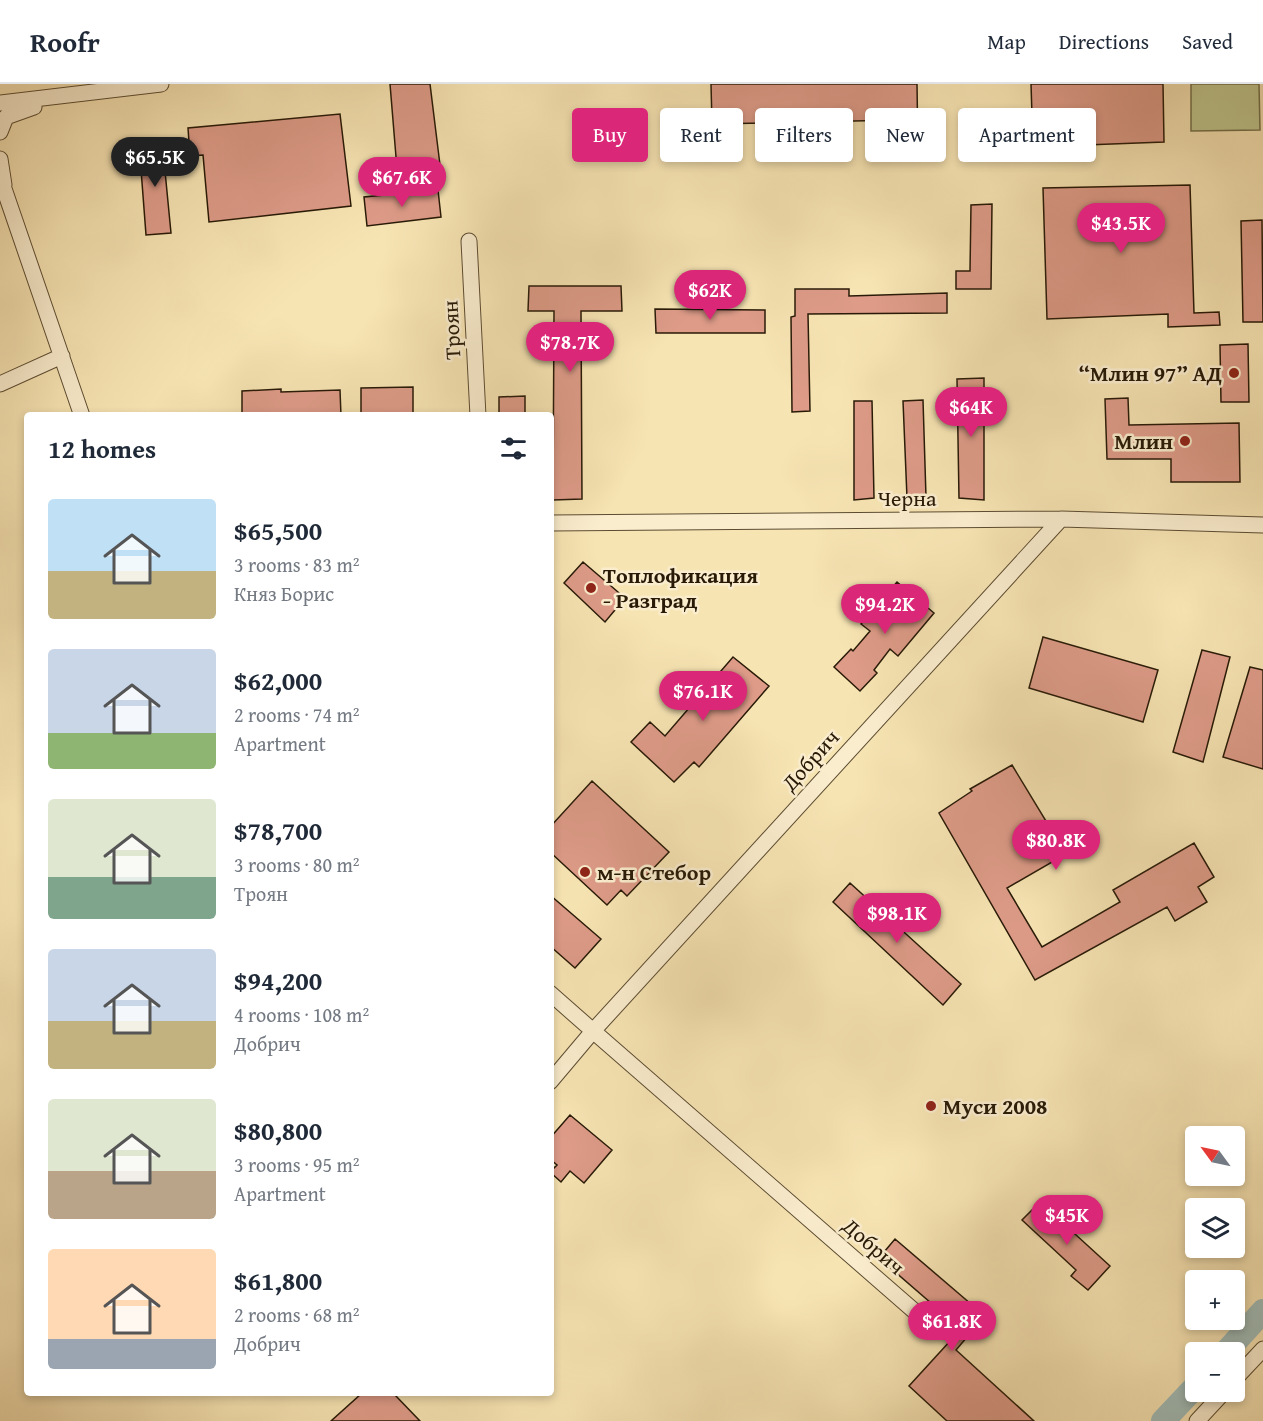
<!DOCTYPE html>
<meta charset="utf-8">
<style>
:root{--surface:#fff;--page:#f6f6f7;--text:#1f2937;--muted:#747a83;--line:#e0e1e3;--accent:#db2777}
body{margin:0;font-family:"Gentium Book Plus",serif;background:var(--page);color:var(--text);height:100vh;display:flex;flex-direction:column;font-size:22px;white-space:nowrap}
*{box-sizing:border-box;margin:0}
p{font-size:20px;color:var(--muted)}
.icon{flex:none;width:33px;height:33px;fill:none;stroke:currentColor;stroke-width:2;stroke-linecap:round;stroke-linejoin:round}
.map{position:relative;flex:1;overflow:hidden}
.details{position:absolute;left:24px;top:328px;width:530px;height:984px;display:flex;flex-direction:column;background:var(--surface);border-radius:6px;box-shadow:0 3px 9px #0003}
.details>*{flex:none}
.guide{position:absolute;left:572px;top:24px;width:570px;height:54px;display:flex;gap:12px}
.needle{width:39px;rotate:303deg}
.fabs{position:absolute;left:1185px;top:1042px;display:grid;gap:12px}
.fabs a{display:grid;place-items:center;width:60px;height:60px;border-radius:6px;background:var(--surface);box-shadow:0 3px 9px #0003;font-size:30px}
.price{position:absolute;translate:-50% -51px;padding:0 14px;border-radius:21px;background:var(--accent);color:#fff;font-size:20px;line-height:39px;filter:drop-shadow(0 2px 3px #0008)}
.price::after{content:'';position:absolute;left:50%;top:36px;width:18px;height:14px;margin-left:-9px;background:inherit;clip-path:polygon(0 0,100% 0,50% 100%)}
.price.current{background:#222;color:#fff}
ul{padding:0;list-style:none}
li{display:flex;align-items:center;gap:18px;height:150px;padding:0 24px}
li span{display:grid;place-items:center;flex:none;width:168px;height:120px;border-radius:6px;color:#555}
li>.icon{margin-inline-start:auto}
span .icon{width:72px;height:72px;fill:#fffc;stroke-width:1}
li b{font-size:26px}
h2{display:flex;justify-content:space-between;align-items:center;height:72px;padding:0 24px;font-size:26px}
.chip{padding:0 21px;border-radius:6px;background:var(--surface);box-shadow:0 3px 9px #0003;font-size:21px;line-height:54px}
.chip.current{background:var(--accent);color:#fff}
header{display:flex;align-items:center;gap:36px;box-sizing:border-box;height:84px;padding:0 30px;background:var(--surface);border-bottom:2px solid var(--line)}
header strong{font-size:28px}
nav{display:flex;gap:33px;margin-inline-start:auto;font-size:21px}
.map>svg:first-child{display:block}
.green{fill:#bec48c;stroke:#736f4a;stroke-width:1.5}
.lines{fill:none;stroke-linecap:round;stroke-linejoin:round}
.river{stroke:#a1bcb7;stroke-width:24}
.building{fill:#dd9b88;stroke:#281a07;stroke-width:1.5}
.minor-casing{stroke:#5c4c32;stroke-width:17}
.minor{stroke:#faedce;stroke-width:15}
.poi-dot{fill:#8f2418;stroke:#faedce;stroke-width:2}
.labels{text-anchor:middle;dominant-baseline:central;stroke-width:5;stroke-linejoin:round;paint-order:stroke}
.street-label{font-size:22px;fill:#281a07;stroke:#faedce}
.poi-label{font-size:22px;font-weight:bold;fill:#281a07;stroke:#faedce;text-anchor:start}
</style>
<header>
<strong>Roofr</strong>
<nav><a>Map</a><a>Directions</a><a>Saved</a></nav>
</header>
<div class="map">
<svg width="1263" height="1337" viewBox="0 0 1263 1337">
<rect width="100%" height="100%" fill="#f7e4b3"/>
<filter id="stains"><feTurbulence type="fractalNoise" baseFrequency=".00333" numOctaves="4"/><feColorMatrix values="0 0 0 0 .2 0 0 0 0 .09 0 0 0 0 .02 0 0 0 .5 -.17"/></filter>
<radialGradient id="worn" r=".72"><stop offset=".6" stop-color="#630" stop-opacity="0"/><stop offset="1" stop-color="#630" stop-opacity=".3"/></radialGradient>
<!-- green -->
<path class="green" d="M 1191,0 L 1259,0 L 1260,46 L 1191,47 Z"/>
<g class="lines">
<!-- river -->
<path class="river" d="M 1225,1269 L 1263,1227
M 1163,1337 L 1196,1302"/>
</g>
<!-- building -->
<path class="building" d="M 390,0 L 430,0 L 440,81 L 397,85 Z
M 711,0 L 917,0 L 918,70 L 899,69 L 899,36 L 712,40 Z
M 1031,0 L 1163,0 L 1164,58 L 1033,63 Z
M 340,30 L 351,122 L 209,138 L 203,71 L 190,72 L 188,44 Z
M 162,56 L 171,149 L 146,151 L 139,59 Z
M 1190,101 L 1194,229 L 1219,228 L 1220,241 L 1168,243 L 1168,230 L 1047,235 L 1043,104 Z
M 438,106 L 441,133 L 367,142 L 364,113 Z
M 992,120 L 991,205 L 956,205 L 956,187 L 970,187 L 971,121 Z
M 1262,136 L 1263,238 L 1243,238 L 1241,137 Z
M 529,202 L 621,202 L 622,227 L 581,227 L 582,415 L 553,416 L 554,227 L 528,227 Z
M 795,205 L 849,205 L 849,212 L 947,209 L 947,229 L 808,230 L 810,327 L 792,328 L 791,233 L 795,232 Z
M 655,225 L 765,226 L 765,249 L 656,249 Z
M 1248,260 L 1249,318 L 1221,318 L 1220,261 Z
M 984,294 L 984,416 L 959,414 L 957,295 Z
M 413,303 L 413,332 L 361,332 L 361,304 Z
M 281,305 L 281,308 L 340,306 L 341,332 L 242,332 L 242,307 Z
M 525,312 L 525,332 L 499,332 L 499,313 Z
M 1128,314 L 1129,341 L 1239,339 L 1240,398 L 1171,398 L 1171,375 L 1107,375 L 1105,315 Z
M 923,316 L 926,413 L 907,414 L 903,317 Z
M 854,317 L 872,317 L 874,414 L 854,416 Z
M 583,478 L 625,514 L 605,538 L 564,499 Z
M 897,498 L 934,529 L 898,572 L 890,565 L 874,586 L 877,589 L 860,607 L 834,583 L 851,565 L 853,567 L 870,547 L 861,540 Z
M 1043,553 L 1158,586 L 1143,638 L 1029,604 Z
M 1202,566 L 1230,573 L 1203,678 L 1173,668 Z
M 733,573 L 769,602 L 699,683 L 694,678 L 674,698 L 631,658 L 650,638 L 665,652 Z
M 1250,583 L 1263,586 L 1263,685 L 1223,673 Z
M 1012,681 L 1066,770 L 1007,804 L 1042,863 L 1120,818 L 1113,806 L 1194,759 L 1214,793 L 1198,803 L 1207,818 L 1175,837 L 1167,823 L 1035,896 L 939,729 L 972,707 L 970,705 Z
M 592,697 L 669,768 L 627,812 L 621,806 L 607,821 L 550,768 L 550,743 Z
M 850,799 L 961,900 L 943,921 L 833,818 Z
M 550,811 L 601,855 L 575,884 L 550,862 Z
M 570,1031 L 612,1066 L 584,1099 L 570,1087 L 561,1098 L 550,1088 L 557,1081 L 550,1075 L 550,1054 Z
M 1040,1118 L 1110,1182 L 1088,1206 L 1071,1192 L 1076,1186 L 1022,1136 Z
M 895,1155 L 985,1232 L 956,1266 L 1034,1337 L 947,1337 L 909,1302 L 961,1245 L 879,1174 Z
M 361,1310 L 394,1310 L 420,1337 L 331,1337 Z"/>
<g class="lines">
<!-- minor casing -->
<g class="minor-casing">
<path id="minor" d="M 0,19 L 161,0
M 0,48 L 6,33 L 34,23
M 0,75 L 4,101
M 0,93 L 82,332
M 469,157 L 478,332
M 0,300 L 62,272
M 550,439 L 1061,435 L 1263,441
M 550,909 L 593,947 L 1061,435
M 550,998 L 593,947 L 936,1246
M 1234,1296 L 1263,1265
M 1197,1337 L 1224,1308"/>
</g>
<!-- minor -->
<use href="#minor" class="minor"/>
</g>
<!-- markers -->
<g class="poi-dot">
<circle cx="1234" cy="289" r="6"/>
<circle cx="1185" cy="357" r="6"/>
<circle cx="591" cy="504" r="6"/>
<circle cx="585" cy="788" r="6"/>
<circle cx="931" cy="1022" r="6"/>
</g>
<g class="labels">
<!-- street labels -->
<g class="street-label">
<text transform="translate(451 246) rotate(-93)">Троян</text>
<text x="907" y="414">Черна</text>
<text transform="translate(810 676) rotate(-48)">Добрич</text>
<text transform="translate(874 1162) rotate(41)">Добрич</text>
</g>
<!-- poi labels -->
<g class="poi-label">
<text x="1222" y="289" text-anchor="end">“Млин 97” АД</text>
<text x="1173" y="357" text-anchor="end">Млин</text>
<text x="603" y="491">Топлофикация<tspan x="603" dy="25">- Разград</tspan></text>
<text x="597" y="788">м-н Стебор</text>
<text x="943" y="1022">Муси 2008</text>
</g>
</g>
<rect width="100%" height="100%" filter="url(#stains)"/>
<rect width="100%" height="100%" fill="url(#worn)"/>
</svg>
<div class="fabs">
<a><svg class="needle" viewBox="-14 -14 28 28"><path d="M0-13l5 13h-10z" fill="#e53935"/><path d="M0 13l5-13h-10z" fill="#747a83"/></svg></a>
<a><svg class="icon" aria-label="layers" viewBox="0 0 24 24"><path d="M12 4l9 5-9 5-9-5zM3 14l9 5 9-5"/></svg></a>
<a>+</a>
<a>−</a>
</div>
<b class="price current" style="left:155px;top:104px">$65.5K</b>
<b class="price" style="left:402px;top:124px">$67.6K</b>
<b class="price" style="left:1121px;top:170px">$43.5K</b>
<b class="price" style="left:710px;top:237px">$62K</b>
<b class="price" style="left:570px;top:289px">$78.7K</b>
<b class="price" style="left:971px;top:354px">$64K</b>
<b class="price" style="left:885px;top:551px">$94.2K</b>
<b class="price" style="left:703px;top:638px">$76.1K</b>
<b class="price" style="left:1056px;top:787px">$80.8K</b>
<b class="price" style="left:897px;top:860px">$98.1K</b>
<b class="price" style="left:1067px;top:1162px">$45K</b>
<b class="price" style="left:952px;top:1268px">$61.8K</b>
<div class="guide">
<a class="chip current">Buy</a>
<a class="chip">Rent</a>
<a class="chip">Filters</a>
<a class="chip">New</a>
<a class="chip">Apartment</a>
</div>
<section class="details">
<h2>12 homes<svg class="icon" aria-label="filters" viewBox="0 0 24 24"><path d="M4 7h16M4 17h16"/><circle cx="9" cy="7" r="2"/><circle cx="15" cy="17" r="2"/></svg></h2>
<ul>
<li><span style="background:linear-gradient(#bfe0f5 60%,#c2b280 0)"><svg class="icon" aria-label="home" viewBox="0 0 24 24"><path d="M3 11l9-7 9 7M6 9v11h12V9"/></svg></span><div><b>$65,500</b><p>3 rooms · 83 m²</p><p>Княз Борис</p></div></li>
<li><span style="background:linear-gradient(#c9d6e8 70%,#8fb573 0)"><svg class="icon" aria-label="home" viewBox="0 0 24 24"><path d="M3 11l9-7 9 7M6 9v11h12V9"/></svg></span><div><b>$62,000</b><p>2 rooms · 74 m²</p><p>Apartment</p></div></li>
<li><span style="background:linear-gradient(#dfe7d0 65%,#7fa58c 0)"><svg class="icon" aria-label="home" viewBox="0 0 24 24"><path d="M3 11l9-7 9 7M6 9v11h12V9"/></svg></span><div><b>$78,700</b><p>3 rooms · 80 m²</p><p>Троян</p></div></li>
<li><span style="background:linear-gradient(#c9d6e8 60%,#c2b280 0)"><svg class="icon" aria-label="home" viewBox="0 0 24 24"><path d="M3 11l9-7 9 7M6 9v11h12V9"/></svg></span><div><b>$94,200</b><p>4 rooms · 108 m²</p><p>Добрич</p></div></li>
<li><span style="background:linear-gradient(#dfe7d0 60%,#b9a48a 0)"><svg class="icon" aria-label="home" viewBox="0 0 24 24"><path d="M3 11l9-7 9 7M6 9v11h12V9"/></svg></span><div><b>$80,800</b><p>3 rooms · 95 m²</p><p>Apartment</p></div></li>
<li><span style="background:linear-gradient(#ffd9b3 75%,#9aa5b1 0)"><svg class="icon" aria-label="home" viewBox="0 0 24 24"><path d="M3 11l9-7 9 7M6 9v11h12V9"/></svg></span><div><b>$61,800</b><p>2 rooms · 68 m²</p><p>Добрич</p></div></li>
</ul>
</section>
</div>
